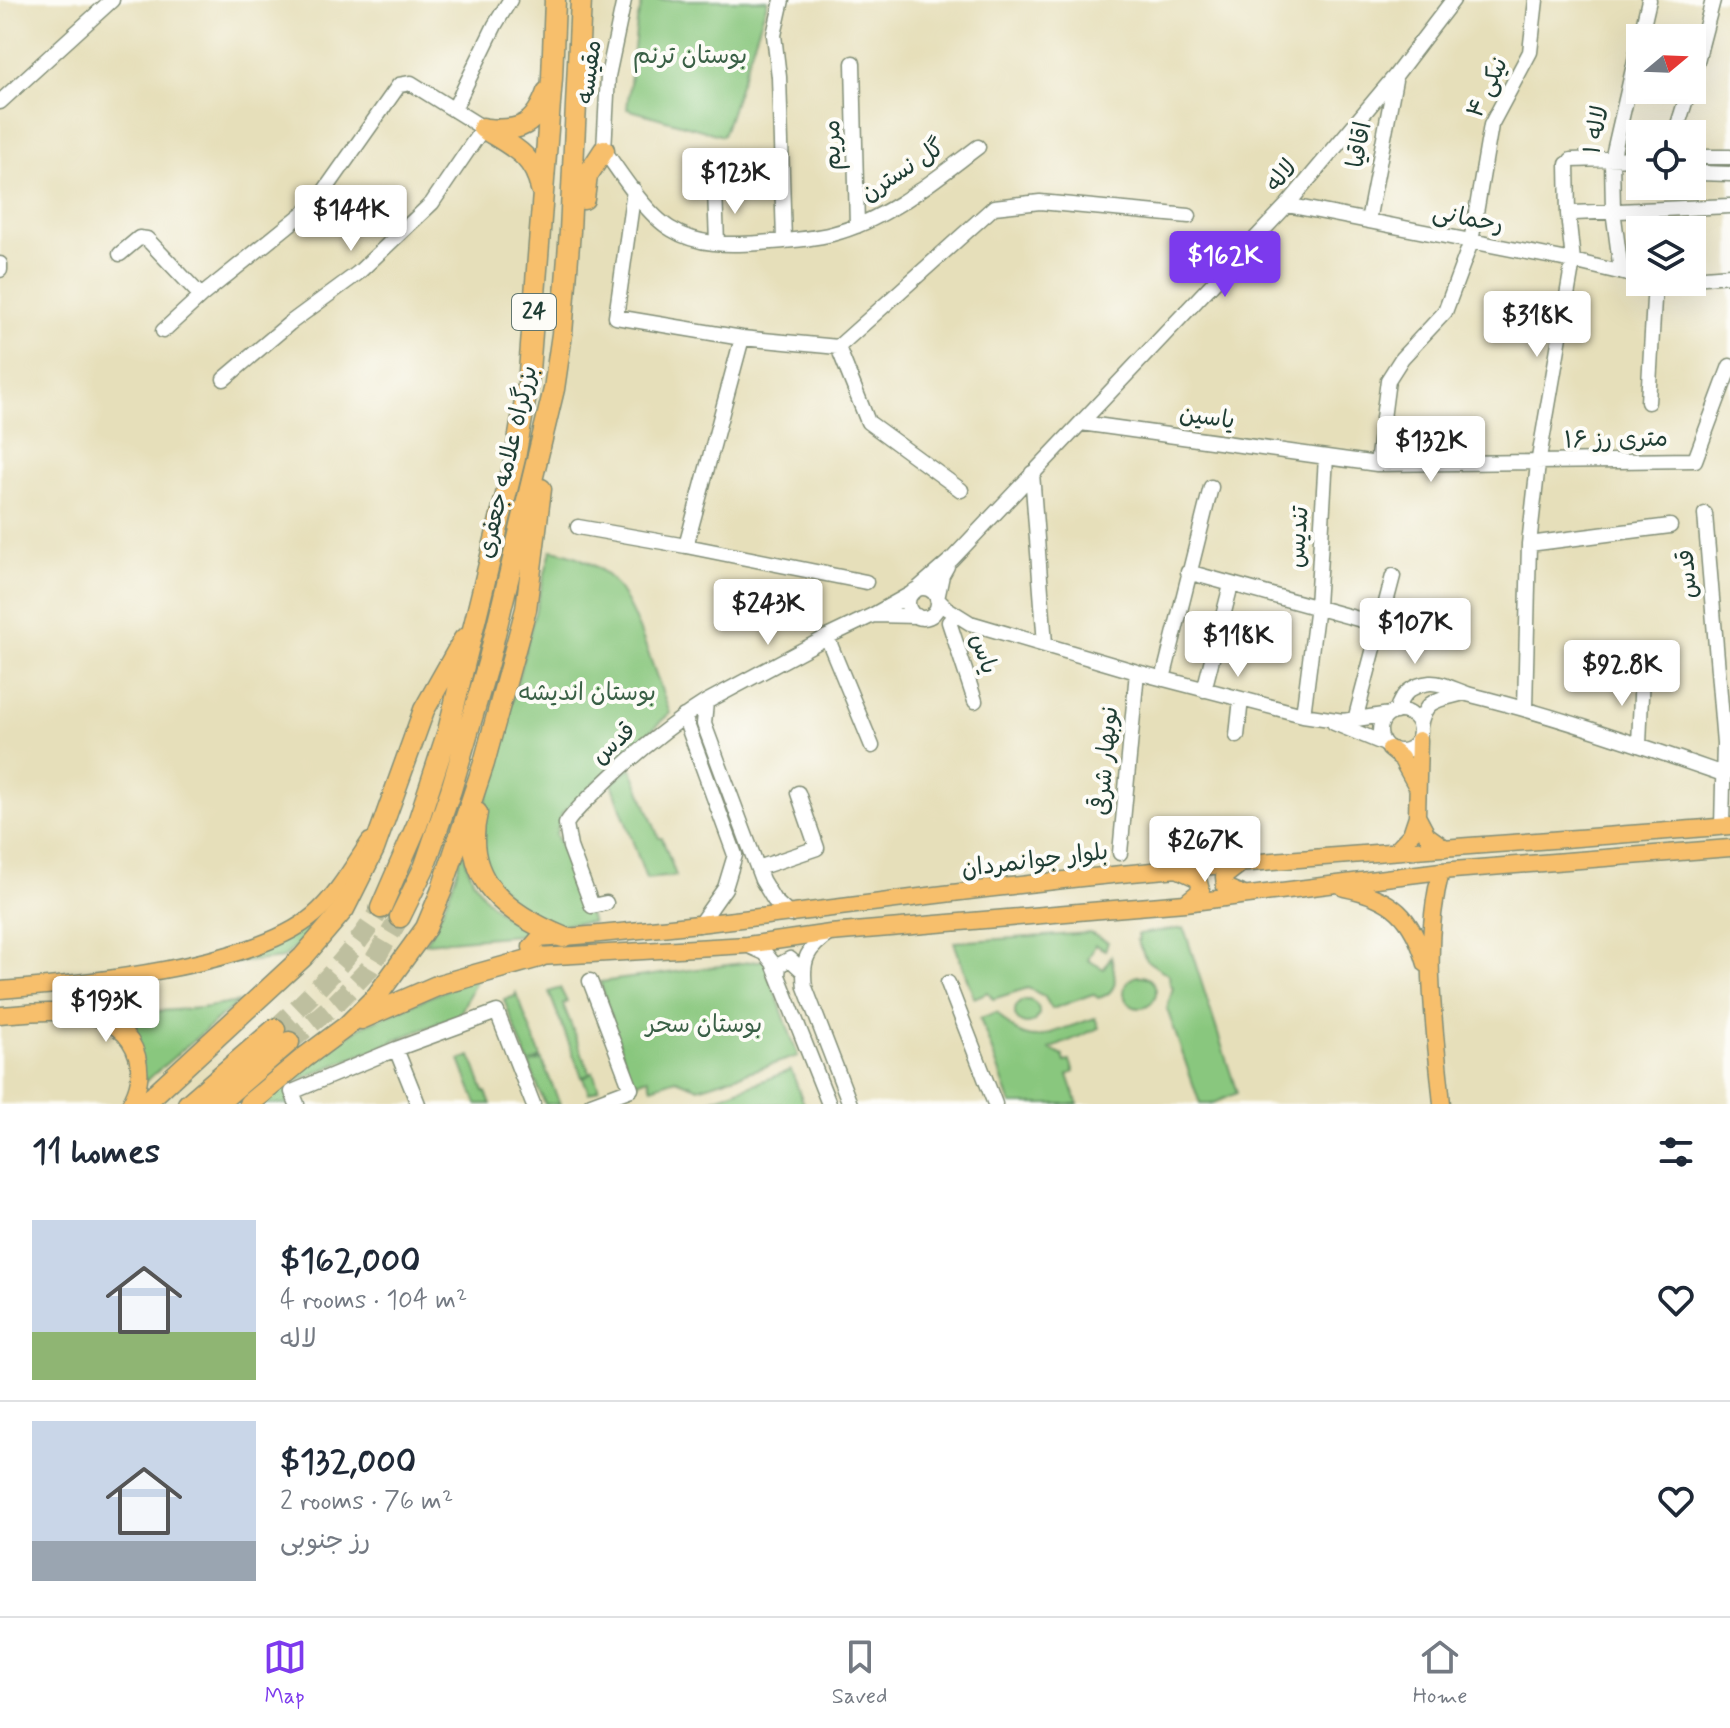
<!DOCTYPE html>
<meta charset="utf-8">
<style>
:root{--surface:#fff;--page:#f2f2f3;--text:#1f2937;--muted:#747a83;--line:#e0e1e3;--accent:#7c3aed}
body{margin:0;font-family:Mynerve,"Playpen Sans Arabic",sans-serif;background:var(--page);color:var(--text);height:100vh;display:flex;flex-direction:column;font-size:30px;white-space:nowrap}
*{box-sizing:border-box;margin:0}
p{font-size:26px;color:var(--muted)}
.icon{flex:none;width:44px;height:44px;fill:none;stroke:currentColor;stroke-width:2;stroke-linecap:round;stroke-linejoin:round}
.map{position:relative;height:1104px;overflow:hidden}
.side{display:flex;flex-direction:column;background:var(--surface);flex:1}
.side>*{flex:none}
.needle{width:52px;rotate:71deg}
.controls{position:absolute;left:1626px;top:24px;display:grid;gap:16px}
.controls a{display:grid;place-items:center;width:80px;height:80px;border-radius:0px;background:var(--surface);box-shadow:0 8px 32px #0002;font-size:40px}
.price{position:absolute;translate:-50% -68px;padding:0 18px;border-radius:8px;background:#fff;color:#222;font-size:26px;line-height:52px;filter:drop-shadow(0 2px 4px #0008)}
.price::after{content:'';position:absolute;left:50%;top:48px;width:24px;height:18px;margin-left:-12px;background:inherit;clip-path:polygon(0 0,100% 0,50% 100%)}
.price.active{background:var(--accent);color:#fff}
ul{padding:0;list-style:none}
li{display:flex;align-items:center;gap:24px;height:200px;padding:0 32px}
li+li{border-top:2px solid var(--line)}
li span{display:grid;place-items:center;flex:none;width:224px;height:160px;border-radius:0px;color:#555}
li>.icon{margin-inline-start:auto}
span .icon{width:96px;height:96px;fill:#fffc;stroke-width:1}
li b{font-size:34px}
h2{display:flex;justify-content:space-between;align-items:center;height:96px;padding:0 32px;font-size:34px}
.tab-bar{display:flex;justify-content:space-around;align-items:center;height:112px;border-top:2px solid var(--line);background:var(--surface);font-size:22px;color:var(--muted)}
.tab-bar a{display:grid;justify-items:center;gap:4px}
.tab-bar .active{color:var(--accent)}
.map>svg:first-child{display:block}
.green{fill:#89c77e;stroke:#548259;stroke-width:2}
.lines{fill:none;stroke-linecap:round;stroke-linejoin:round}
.highway-tunnel{stroke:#bebf9f;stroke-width:20;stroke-dasharray:20 10;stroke-linecap:butt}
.minor-casing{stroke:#828e77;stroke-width:17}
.major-casing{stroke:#828e77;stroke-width:19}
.highway-casing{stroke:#828e77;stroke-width:23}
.minor{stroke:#fff;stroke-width:14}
.major{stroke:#f7bf6c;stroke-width:16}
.highway{stroke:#f7bf6c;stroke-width:20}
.labels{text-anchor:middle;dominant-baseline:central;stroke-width:8;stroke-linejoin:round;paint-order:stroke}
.shield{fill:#fdfcf7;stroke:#62766e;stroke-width:2}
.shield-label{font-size:22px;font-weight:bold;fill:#1f3d34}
.park-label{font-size:24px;fill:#3a6046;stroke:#fdfcf7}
.street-label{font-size:24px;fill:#1f3d34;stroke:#fdfcf7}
</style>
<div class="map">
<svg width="1730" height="1104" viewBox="0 0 1730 1104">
<rect width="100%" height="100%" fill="#fdfcf7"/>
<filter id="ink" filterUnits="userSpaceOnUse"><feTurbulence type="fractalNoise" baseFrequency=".0125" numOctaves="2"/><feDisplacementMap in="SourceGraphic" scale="16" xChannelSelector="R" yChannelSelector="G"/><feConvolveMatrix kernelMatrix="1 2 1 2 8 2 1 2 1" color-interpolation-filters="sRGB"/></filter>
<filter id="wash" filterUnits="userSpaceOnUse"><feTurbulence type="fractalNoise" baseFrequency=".006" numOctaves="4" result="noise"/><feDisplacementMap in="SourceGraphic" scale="32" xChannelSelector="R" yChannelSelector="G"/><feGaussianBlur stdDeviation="1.8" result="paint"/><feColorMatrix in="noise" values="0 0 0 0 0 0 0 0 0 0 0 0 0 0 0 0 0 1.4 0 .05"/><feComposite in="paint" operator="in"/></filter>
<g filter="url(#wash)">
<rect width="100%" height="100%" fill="#e6dfba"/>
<!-- green -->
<path class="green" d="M 643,0 L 768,0 L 723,136 L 627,109 L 637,22 Z
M 551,550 C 574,553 602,566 616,585 C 639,617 655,675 670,713 L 562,813 L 556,834 L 592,922 L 548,925 L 524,915 L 484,867 L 483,813 Z
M 631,767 L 659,838 L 662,838 L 676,876 L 646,879 L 612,783 Z
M 463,847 C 469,889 496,913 530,934 L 425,943 C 443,912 456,882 463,847 Z
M 335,901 L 319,925 L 283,958 L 215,965 Z
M 1184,928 L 1237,1093 L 1211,1104 L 1200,1104 L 1167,1009 L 1173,987 L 1170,984 L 1169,975 L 1146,960 L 1137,940 L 1139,940 L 1138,934 Z
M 1090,933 L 1108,942 L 1105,950 L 1095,945 L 1088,960 L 1104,969 L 1111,956 C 1115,975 1121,992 1098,998 L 1093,994 L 1052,1009 L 1044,996 L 1028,988 L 993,999 L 988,992 L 974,998 L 954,942 Z
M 764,960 L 798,1056 L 699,1088 L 676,1079 L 652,1087 L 648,1078 L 632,1084 L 600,982 Z
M1124 992a16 16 0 1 1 32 0a16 16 0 1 1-32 0Z
M 478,976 L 460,1014 L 286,1085 L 293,1104 L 257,1104 L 360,1027 Z
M 560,988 L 567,1002 L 563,1004 L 590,1074 L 593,1072 L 599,1089 L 589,1093 L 583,1078 L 589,1075 L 582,1077 L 549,992 Z
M 516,993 L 540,1054 L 541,1058 L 531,1063 L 542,1060 L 560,1104 L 545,1104 L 540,1092 L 504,1000 L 515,996 Z
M1015 1012a12 12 0 1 1 24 0a12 12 0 1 1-24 0Z
M 238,1002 L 146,1081 L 107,1015 L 201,1008 Z
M 997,1012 C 1009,1026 1019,1038 1039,1037 L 1095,1018 L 1099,1028 L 1050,1049 L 1063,1056 L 1065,1062 L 1070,1061 L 1074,1072 L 1068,1075 L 1078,1104 L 1011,1104 L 980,1018 Z
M 471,1056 L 484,1092 L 486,1092 L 491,1104 L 477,1104 L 460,1060 Z
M 791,1070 L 804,1104 L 701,1104 Z"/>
</g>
<g filter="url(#ink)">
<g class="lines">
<!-- highway-tunnel -->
<path class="highway-tunnel" d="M 275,1029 C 316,992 352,955 381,908
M 289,1042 L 337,1002 L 369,969 L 400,917"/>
<!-- minor casing -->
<g class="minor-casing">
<path id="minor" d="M 624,0 L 608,76 L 604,150 C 620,173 647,215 671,229 C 698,246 729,245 760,243 C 784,241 808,240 832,234 C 887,220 934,180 978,147
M 782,0 L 774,35 L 779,77 L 784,241
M 853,63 L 857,226
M 1692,80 L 1713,0
M 0,102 L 112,0
M 454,109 L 495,25 L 510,0
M 1675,134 L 1689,90
M 1692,157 L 1730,157
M 1571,160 L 1640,158
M 1699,173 L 1730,174
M 634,190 L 616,317 L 742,338 L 838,347 L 868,422 L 961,490
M 715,190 L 717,243
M 1287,205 L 1573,261 L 1640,277
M 1574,213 L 1730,206
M 1368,221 L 1395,80
M 120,254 L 139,238 L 147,239 L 201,296
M 0,264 L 0,270
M 1621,271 L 1613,210 L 1612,160 L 1649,0
M 1692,278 L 1730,275
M 163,331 L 201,296 L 316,203 L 399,85 L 411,83 L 483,128 L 432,203 L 358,273 L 290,323 L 224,379
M 838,347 L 994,207 L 1040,202 L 1189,216
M 1648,402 L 1655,282
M 1081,423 L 1377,464 L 1695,460 L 1730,366
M 1377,464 L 1388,380 L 1402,358 L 1445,312 L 1471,242 L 1491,125 L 1530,52 L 1536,0
M 1032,473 L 1045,644
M 1705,514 L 1724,743 L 1722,827
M 578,527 L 686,546 L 866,582
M 1529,544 L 1670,526
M 686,546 L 742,338
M 947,566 L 942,575 L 937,599 L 946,608 L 970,623 L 1137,672 L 1303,715 L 1343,721 L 1390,714
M 1188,572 L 1380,625
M908 603a15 15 0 1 1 30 0a15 15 0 1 1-30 0Z
M 874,615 L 917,616
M 949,622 L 975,701
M 827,637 L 872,746
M 1163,679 L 1211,487
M 1204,690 L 1231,585
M 706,702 L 704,724 L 762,880 L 774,900 L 790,915
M 1525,708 L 1529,544 L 1538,464 L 1573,261 L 1568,214 L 1567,164
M1380 731a20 20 0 1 1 40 0a20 20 0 1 1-40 0Z
M 1396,712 C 1401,694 1411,685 1430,683 C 1443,682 1458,692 1471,695 C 1556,716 1639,745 1723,774
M 1303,715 L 1317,606 L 1326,457
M 684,716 L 735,855 L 725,888 L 699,925
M 1355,720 L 1393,576
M 1334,723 L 1385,744
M 1420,727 C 1424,698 1439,700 1464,693
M 1237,736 L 1241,699
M 1639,745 L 1642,672
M 1120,853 L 1137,672
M 758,868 L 817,848 L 798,793
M 606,903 L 592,906 L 570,847 L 566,824 C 574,811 585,802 595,792 C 630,758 665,728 706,702 L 827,637 L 873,615 L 914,592 L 952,559 L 1287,205 L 1395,76 L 1453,0
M 830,933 C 808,948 801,959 805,987 L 850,1104
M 747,945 L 765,953 L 773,963 L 829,1104
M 778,975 L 779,965 L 790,959 L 803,971
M 590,981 L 631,1089 L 591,1104
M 948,983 L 995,1104
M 396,1049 L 418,1104
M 297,1104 L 292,1092 L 396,1049 L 497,1012 L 533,1104"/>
</g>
<!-- major casing -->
<g class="major-casing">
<path id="major" d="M 1390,749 L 1401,758 L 1416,785
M 1417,816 L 1427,835 L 1445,848
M 1730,826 C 1527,843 1324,855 1121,874 C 926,893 733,925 538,939 L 531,947 L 532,951 L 539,957 L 747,945 L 830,933 L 1185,903 L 1441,871 L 1730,848
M 1396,850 L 1411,834 L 1417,816 L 1419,740
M 1242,863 L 1224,877 L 1225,887 L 1244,895
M 1177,869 L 1198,879 L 1201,890 L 1185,903
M 1441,871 C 1421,947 1435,1027 1442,1104
M 1344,888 C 1393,898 1412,916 1426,964
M 0,990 C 81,984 253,967 314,915 C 337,895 353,866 370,841
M 62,1009 L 90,1003 L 100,995 L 95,987 L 78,989
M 0,1015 C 45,1012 121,1001 137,1056 C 142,1074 139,1088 130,1104"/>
</g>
<!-- highway casing -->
<g class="highway-casing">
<path id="highway" d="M 483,128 C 511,146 534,154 541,189
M 487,129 C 521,132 535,125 547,92
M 584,199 L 587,176 L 604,150
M 477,813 C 461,881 508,914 563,937
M 381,908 L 417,825 L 448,731 L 515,458 L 528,384 L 552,78 L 555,0
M 400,917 L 424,868 L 451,790 L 488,663 L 554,389 L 562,334 L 570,231 L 581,0
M 361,1019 L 439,985 L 539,957
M 144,1104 L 303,957 L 344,909 L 374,849 L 424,710 L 464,639
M 188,1104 L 275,1029
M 217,1104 L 289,1042
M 249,1104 L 304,1058 L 347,1026 L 376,997 L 426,928 L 441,892 L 484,763 L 526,609 L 541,489"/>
</g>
<!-- minor -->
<use href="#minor" class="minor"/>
<!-- major -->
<use href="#major" class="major"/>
<!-- highway -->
<use href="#highway" class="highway"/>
</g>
</g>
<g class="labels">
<!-- shield labels -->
<rect class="shield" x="512" y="294" width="44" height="36" rx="6"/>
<g class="shield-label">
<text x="534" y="312">24</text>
</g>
<!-- park labels -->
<g class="park-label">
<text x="690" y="56">بوستان ترنم</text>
<text x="587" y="693">بوستان اندیشه</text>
<text x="704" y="1025">بوستان سحر</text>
</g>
<!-- street labels -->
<g class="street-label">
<text transform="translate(590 72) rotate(-83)">مقیسه</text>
<text transform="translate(1488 88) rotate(-64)">نیکی ۴</text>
<text transform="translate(1597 130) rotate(-79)">لاله ۱</text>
<text transform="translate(833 145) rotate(-91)">مریم</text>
<text transform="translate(1360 145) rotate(-79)">اقاقیا</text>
<text transform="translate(903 171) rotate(-33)">گل نسترن</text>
<text transform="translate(1282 176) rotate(-49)">لاله</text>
<text transform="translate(1468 219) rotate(11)">رحمانی</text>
<text transform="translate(1207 418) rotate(8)">یاسین</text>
<text transform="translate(1616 440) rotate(-1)">۱۶ متری رز</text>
<text transform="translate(508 462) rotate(-77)">بزرگراه علامه جعفری</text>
<text transform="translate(1299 537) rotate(-86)">تندیس</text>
<text transform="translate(1688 574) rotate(-95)">قدس</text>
<text transform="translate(983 654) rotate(72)">یاس</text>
<text transform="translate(614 744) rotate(-42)">قدس</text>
<text transform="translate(1106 761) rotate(-85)">نوبهار شرقی</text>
<text transform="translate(1035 861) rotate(-7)">بلوار جوانمردان</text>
</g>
</g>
</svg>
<div class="controls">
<a><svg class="needle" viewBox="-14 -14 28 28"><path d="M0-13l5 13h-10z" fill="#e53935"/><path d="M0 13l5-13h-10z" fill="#747a83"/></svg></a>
<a><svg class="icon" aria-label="locate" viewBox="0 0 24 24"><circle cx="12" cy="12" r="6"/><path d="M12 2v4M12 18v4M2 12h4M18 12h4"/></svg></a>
<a><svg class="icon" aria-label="layers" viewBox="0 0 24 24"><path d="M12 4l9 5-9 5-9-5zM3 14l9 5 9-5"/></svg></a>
</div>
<b class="price" style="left:735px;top:216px">$123K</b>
<b class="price" style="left:351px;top:253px">$144K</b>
<b class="price active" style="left:1225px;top:299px">$162K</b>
<b class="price" style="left:1537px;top:359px">$318K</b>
<b class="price" style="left:1431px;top:484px">$132K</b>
<b class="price" style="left:768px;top:647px">$243K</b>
<b class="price" style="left:1415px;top:666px">$107K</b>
<b class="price" style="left:1238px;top:679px">$118K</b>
<b class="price" style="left:1622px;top:708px">$92.8K</b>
<b class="price" style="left:1205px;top:884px">$267K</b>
<b class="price" style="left:106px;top:1044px">$193K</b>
</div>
<section class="side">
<h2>11 homes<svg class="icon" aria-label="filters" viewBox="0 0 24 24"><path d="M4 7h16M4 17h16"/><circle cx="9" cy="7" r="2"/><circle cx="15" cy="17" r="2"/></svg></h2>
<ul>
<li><span style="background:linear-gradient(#c9d6e8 70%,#8fb573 0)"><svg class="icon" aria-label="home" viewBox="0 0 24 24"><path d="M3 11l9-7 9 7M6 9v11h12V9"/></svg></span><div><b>$162,000</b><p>4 rooms · 104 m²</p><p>لاله</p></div><svg class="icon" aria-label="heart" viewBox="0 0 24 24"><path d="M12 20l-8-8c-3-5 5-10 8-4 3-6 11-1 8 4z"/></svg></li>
<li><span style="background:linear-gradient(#c9d6e8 75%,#9aa5b1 0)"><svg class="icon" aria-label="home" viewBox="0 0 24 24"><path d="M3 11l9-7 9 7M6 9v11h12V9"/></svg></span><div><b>$132,000</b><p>2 rooms · 76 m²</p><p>رز جنوبی</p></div><svg class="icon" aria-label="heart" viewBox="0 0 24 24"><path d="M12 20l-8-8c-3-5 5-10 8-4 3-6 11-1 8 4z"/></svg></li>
</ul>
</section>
<nav class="tab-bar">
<a class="active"><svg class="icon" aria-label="map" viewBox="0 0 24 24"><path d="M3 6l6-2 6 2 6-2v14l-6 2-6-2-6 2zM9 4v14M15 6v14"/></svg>Map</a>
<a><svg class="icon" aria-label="saved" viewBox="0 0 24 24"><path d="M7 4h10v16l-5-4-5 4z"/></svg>Saved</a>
<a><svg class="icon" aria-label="home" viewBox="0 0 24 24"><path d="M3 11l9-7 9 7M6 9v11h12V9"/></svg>Home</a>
</nav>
